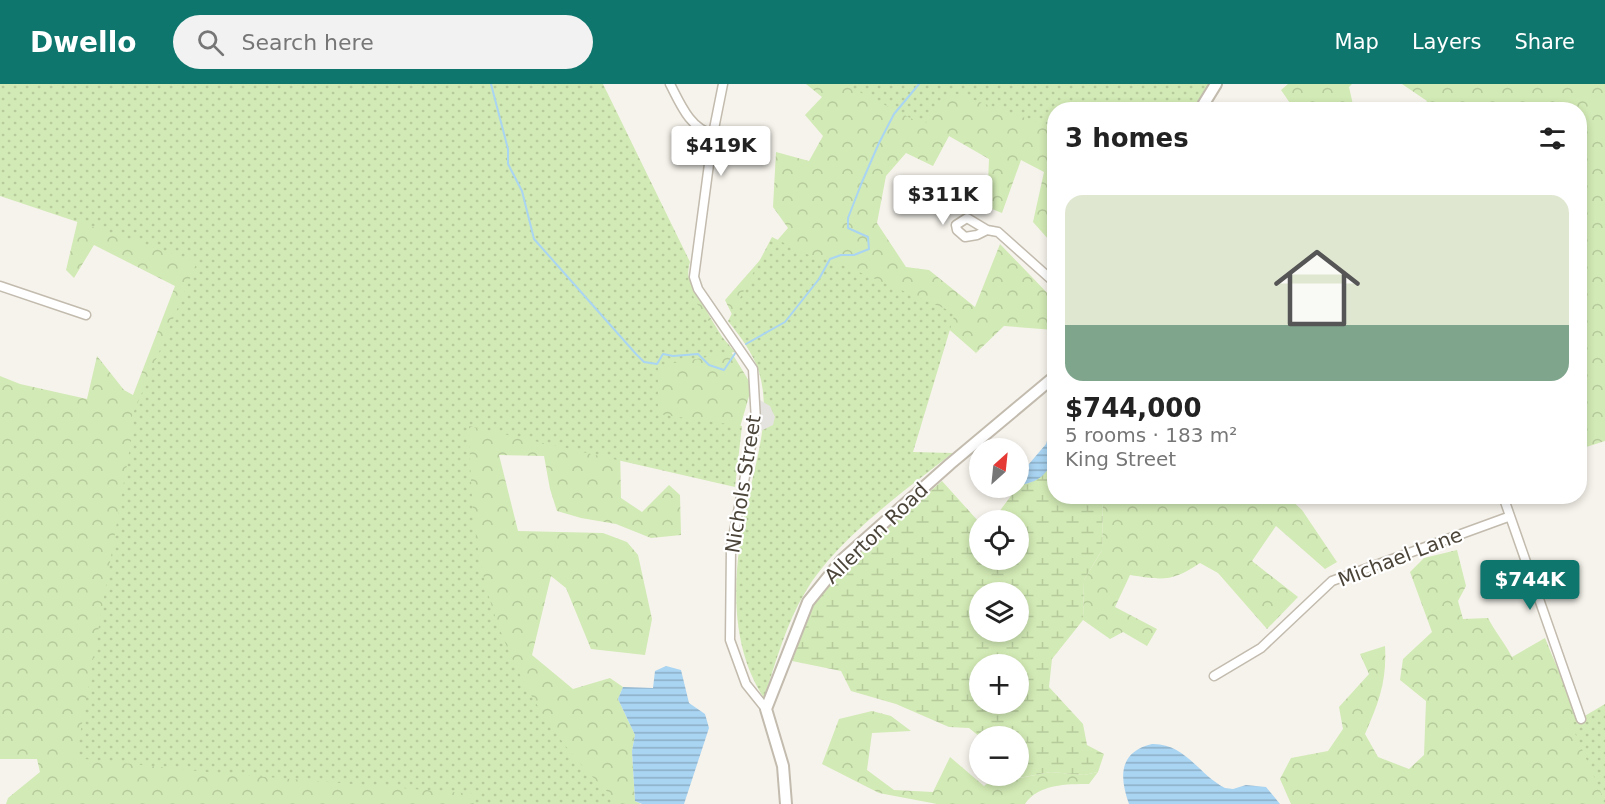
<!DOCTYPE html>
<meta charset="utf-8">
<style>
:root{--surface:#fff;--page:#f2f2f2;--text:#222;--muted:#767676;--line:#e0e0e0;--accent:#0f766e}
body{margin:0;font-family:"DejaVu Sans",sans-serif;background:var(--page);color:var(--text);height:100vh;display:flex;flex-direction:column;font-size:22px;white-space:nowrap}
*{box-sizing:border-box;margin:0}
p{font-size:20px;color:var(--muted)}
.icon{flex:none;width:33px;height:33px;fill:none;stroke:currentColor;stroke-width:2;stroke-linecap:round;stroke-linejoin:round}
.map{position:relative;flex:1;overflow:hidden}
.sheet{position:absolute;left:1047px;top:18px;width:540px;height:402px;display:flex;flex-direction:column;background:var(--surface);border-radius:24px;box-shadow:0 3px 9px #0003}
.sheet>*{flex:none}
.needle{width:39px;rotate:27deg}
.controls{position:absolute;left:969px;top:354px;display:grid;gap:12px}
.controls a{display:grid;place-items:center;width:60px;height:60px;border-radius:50%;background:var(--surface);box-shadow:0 3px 9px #0003;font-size:30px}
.price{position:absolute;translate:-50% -51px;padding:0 14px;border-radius:6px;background:#fff;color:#222;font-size:20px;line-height:39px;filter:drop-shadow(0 2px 3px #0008)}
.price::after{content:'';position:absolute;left:50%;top:36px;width:18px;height:14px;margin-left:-9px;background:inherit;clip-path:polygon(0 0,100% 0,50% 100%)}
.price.active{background:var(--accent);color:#fff}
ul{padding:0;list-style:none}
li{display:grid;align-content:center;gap:12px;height:318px;padding:0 18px}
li+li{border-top:2px solid var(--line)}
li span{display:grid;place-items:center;height:186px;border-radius:18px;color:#555}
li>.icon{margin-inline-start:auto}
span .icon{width:108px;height:108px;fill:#fffc;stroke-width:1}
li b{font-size:26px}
h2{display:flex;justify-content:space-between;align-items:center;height:72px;padding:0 18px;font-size:26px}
header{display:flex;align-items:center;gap:36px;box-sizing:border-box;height:84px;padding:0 30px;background:var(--accent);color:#fff}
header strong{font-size:28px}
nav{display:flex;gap:33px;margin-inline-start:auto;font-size:21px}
.search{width:420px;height:54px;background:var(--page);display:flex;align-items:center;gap:15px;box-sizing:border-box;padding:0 21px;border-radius:33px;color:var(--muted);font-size:22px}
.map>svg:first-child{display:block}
.forest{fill:url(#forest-crowns)}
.wetland{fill:url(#wetland-marsh);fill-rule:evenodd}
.park{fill:url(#park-dots)}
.parking{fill:#e5e3e0}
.water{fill:url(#water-rules)}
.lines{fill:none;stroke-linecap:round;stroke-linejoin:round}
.stream{stroke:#a9d4f2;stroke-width:2}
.minor-casing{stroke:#c2bbae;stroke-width:11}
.tertiary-casing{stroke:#c2bbae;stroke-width:14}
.minor{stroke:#fff;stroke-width:8}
.tertiary{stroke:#fff;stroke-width:10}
.labels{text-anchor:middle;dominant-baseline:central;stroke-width:4.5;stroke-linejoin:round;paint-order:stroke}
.street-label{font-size:20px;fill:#4b4439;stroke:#fff}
</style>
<header>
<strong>Dwello</strong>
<div class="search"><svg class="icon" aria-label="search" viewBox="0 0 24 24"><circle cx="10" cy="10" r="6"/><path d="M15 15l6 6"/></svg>Search here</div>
<nav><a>Map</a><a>Layers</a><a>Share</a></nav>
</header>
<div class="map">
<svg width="1605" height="720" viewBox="0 0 1605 720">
<defs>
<pattern id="forest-crowns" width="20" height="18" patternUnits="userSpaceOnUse" patternTransform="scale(1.5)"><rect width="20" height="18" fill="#d2eab5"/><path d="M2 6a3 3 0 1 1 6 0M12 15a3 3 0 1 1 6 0" fill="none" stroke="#b6ca9c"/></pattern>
<pattern id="wetland-marsh" width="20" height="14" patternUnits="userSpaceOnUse" patternTransform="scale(1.5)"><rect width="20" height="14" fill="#d2eab5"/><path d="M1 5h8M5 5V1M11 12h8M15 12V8" fill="none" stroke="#b6ca9c"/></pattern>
<pattern id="park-dots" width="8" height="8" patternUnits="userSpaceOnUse" patternTransform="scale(1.5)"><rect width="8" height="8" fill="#d2eab5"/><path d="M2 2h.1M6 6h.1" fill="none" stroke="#b6ca9c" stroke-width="1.8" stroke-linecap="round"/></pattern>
<pattern id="water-rules" width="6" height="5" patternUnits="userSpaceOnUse" patternTransform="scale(1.5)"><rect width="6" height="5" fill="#a9d4f2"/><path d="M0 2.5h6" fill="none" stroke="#8caec5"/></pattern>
</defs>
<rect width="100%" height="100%" fill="#f6f3ec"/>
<!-- forest -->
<path class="forest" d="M 0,0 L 336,0 L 430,431 L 569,720 L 6,720 L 8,714 L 40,688 L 37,675 L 0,675 L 0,292 L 20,300 L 87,315 L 97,272 L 124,306 L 133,311 L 175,202 L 94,161 L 74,194 L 66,186 L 79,131 Z
M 806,0 L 1209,0 L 1193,25 L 1054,26 L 1054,156 L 1049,156 L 1033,138 L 1044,88 L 1021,76 L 1002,129 L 987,123 L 989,75 L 949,52 L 933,82 L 906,69 L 886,92 L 877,139 L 906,183 L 929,186 L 975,223 L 1000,160 L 1054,216 L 1054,246 L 1004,242 L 976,269 L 928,227 L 743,253 L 725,216 L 788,144 L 773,123 L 776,68 L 809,77 L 823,52 L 805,31 L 822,13 Z
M 1288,0 L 1352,0 L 1349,3 L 1354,25 L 1294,25 L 1281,6 Z
M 1402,0 L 1605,0 L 1605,357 L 1580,365 L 1580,26 L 1421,25 L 1427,17 Z
M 658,135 L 710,233 L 752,302 L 727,388 L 620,361 L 621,414 L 642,428 L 669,401 L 680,411 L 681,451 L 651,454 L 616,440 L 581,434 L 557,427 L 550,405 L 544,372 L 499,371 L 518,447 L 603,449 L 627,458 L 638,471 L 652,535 L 645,571 L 591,565 L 566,504 L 551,492 L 532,571 L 573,605 L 610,594 L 623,603 L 618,615 L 635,651 L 632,667 L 635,717 L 641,720 L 594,720 L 478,554 L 433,160 Z
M 1103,413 L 1288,413 L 1302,426 L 1337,478 L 1325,485 L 1276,442 L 1252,477 L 1298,513 L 1267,545 L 1218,489 L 1200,479 C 1172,498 1163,496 1130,491 L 1115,523 L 1157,545 L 1147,562 L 1123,548 L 1110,555 L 1083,536 L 1084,496 L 1102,466 Z
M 1457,466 L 1466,502 L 1458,517 L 1463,535 L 1488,534 C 1495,548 1505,559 1512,573 L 1545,554 C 1566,607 1596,663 1604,720 L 1291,720 L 1280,695 L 1291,674 L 1328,667 L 1343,645 L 1339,623 L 1369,590 L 1360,570 L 1385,562 C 1387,597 1379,618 1365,650 L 1378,673 L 1409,685 L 1424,671 L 1426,617 L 1400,596 L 1403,575 L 1432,548 L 1410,488 L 1424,474 Z
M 872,627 L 891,632 L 911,647 L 872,649 L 867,686 L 894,706 L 933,708 L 950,673 L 984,702 L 997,692 L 1012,692 L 1015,695 L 1051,688 L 1084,691 L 1098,688 L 1089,700 C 1067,700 1038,700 1025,720 L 937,720 L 879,709 L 822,680 L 839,635 Z"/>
<!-- wetland -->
<path class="wetland" d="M 1054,373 L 1054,412 L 1103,413 L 1102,466 L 1084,496 L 1083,536 L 1052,575 L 1049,603 L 1083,640 L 1087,661 L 1104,670 L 1098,688 L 1084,691 L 1051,688 L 1014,695 L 1012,692 L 1018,692 L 1018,652 L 980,653 L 969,644 L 949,643 L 896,620 L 851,607 L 841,587 L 792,577 L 815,518 L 849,478 L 942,397 L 979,438 L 980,476 L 1018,476 L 1018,436 L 993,436 L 1019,401 C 1038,399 1045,388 1054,373 ZM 980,508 L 1018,508 L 1018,548 L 980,548 ZM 980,580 L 1018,580 L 1018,620 L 980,620 Z"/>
<!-- park -->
<path class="park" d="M 0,0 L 603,0 L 690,178 C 680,212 715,243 735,268 L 658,282 L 658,330 L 742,342 L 735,403 L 469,342 C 470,378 471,415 476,452 C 490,554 542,652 621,720 L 474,720 L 475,710 L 216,689 L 76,674 L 134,340 L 130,337 L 197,178 L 0,112 Z
M 844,0 L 1209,0 L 1193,25 L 1054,26 L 1054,44 L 951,8 L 924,41 Z
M 772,153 L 806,170 L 833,177 L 955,229 L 913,368 L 953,369 C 906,405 836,456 806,507 C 786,539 776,578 764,614 C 725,554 734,477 749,410 C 758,370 771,329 759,288 C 753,269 740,252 728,237 Z
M 1605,620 L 1605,720 L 1603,720 L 1602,711 L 1571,640 Z"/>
<!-- parking -->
<path class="parking" d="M 760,316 L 770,322 L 775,333 L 773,341 L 758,348 Z"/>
<!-- water -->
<path class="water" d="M 1054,334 C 1055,365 1058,396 1019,401 L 1023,387 L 1046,360 Z
M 666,582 L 681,586 L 689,619 L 705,630 L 709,644 L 684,720 L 642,720 L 635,717 L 632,667 L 635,651 L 618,615 L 623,603 L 653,604 L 655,587 Z
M 1152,660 C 1185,659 1199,691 1225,704 L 1233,705 L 1246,701 L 1266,703 L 1280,720 L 1129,720 C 1119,692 1119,668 1152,660 Z"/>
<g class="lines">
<!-- stream -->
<path class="stream" d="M 491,0 L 508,65 L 508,80 L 522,107 L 534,155 L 636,270 L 644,278 L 657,280 L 663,270 L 673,272 L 698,270 L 709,281 L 724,286 L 736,268
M 746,260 L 785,238 L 819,195 L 830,175 L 841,171 L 854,171 L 869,165 L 868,153 L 848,144 L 848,134 L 862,98 L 879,59 L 894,30 L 919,0"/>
<!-- minor casing -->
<g class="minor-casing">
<path id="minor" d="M 670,0 C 680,19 690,45 713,50
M 723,0 L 713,50 L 694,193 L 698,205 L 753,285 L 756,337 L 731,463 L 730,556 L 746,600 L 766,625
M 987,146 L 977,151 L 965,153 L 957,146 L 956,141 L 967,134 L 987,146 L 998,148 L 1054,198
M 0,202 L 86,231
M 1503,412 L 1581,635
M 1214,592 L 1261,564 L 1332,497 L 1508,433"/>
</g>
<!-- tertiary casing -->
<g class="tertiary-casing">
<path id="tertiary" d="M 1200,26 L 1216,0
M 786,720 L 783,682 L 766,625 L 808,518 L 842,476 L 950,380 L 1054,293"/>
</g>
<!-- minor -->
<use href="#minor" class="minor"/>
<!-- tertiary -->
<use href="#tertiary" class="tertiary"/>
</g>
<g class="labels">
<!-- street labels -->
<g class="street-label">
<text transform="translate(743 400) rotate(-81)">Nichols Street</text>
<text transform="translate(876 449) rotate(-44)">Allerton Road</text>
<text transform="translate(1400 473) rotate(-21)">Michael Lane</text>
</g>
</g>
</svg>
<div class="controls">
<a><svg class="needle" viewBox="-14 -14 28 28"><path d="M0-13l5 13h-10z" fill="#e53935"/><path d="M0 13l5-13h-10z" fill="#767676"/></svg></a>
<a><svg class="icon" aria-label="locate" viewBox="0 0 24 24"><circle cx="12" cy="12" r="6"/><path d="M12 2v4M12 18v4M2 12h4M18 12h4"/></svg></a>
<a><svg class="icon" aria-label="layers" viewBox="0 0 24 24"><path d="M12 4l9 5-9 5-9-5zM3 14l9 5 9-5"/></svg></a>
<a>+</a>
<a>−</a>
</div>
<b class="price" style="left:721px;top:93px">$419K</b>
<b class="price" style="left:943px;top:142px">$311K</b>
<b class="price active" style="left:1530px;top:527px">$744K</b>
<section class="sheet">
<h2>3 homes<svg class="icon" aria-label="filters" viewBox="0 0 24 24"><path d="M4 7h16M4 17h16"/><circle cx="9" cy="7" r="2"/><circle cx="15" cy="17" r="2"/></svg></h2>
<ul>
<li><span style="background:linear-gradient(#dfe7d0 70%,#7fa58c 0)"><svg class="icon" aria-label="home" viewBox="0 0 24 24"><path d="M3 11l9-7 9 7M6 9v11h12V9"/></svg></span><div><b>$744,000</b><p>5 rooms · 183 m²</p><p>King Street</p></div></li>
</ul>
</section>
</div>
